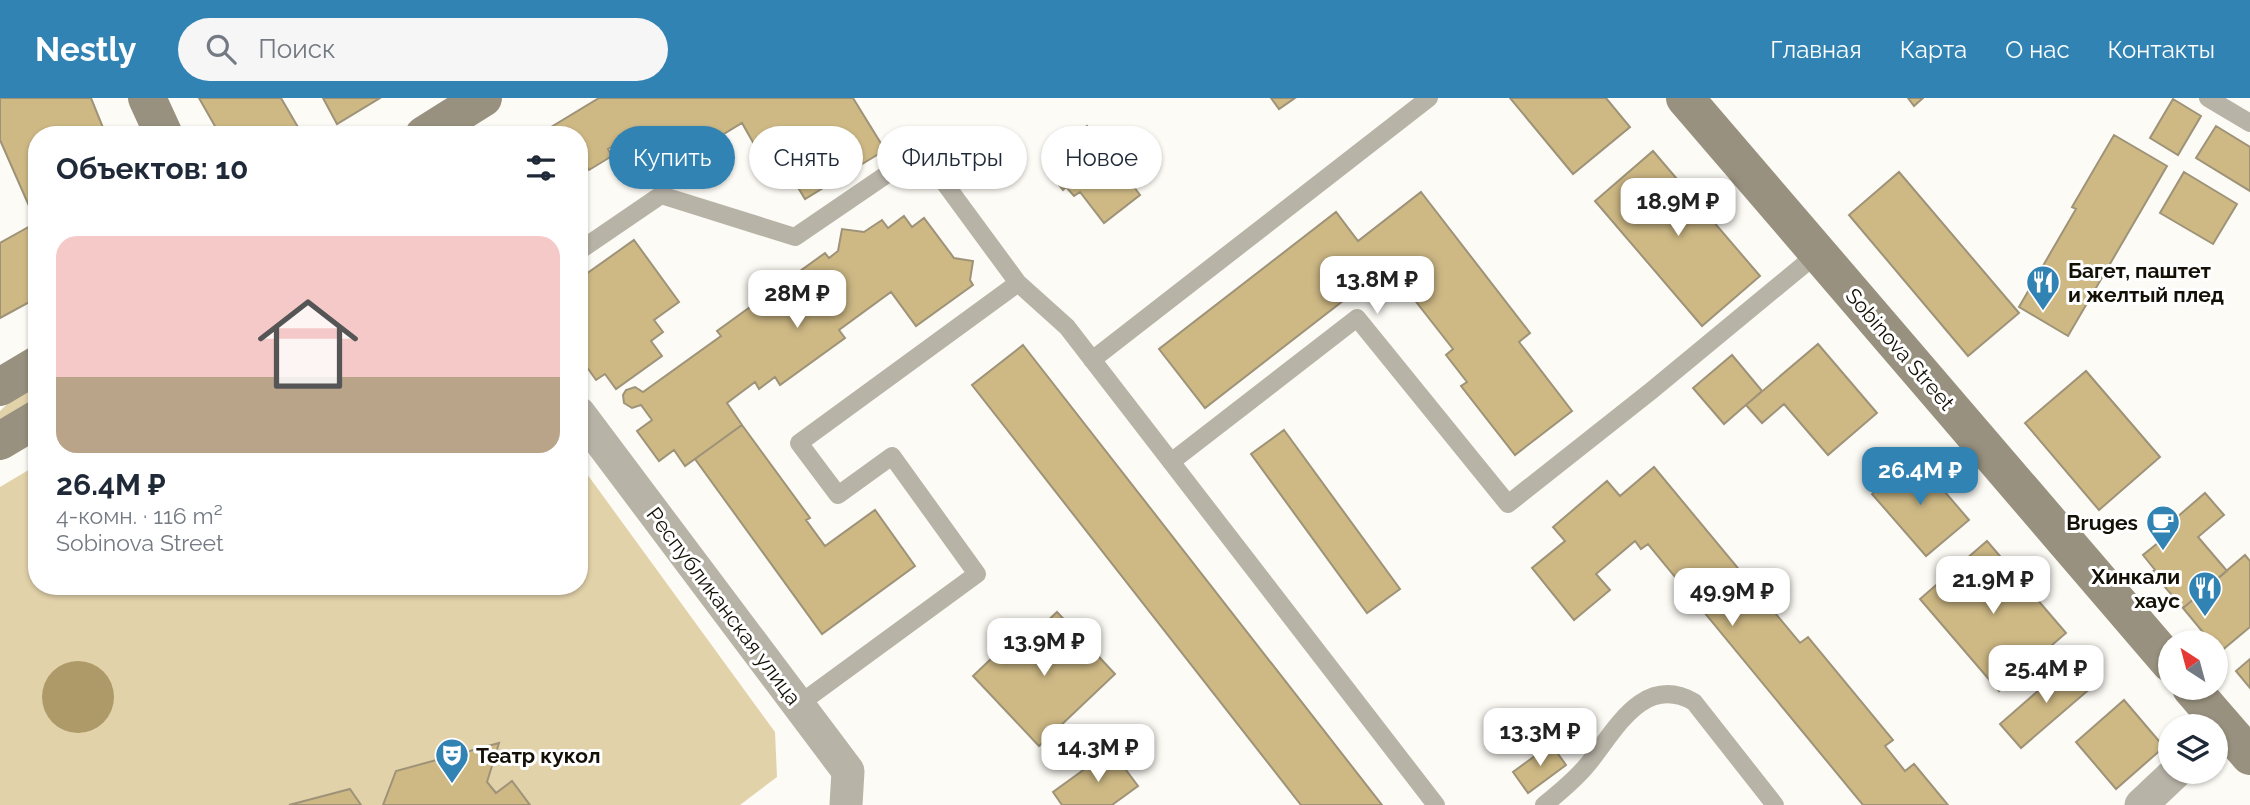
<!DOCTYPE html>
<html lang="ru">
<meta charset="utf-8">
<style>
:root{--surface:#fff;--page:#f6f6f7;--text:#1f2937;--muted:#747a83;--line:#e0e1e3;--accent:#3083b3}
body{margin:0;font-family:Raleway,sans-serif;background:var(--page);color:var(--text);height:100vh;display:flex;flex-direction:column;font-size:26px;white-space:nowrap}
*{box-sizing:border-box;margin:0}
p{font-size:23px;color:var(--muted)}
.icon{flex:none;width:38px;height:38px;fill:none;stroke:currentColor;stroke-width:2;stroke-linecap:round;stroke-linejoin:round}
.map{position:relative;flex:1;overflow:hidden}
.sheet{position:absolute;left:28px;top:28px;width:560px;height:469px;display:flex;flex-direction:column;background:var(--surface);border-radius:28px;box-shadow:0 2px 5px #0004}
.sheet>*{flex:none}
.guide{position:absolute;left:609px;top:28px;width:665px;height:63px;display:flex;gap:14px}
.needle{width:46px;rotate:324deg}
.fabs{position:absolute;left:2158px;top:532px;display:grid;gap:14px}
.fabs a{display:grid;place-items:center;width:70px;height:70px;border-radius:50%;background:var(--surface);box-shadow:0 2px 5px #0004;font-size:35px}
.price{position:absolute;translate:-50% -60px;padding:0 16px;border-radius:14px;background:#fff;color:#222;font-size:23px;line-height:46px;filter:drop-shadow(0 2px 4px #0008)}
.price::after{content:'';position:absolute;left:50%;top:42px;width:21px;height:16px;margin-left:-10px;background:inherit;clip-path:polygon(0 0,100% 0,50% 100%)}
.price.selected{background:var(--accent);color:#fff}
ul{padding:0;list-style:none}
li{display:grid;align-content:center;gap:14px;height:371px;padding:0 28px}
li+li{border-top:2px solid var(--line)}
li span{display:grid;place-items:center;height:217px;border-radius:21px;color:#555}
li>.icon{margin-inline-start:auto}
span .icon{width:126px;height:126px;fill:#fffc;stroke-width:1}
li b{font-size:30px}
h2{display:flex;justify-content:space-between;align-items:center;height:84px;padding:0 28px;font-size:30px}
.pill{padding:0 24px;border-radius:32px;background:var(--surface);box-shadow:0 2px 5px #0004;font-size:24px;line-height:63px}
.pill.selected{background:var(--accent);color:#fff}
header{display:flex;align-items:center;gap:42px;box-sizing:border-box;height:98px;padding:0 35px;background:var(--accent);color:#fff}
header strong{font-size:33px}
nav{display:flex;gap:38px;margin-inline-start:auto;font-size:24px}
.search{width:490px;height:63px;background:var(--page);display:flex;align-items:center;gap:18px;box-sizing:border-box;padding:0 24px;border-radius:38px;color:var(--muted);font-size:26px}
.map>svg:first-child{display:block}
.green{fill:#e2d2aa}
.water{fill:#ae9a68}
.building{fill:#ceb985;stroke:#9e9378;stroke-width:2}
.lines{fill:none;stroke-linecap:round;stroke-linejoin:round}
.lane{stroke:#b8b3a7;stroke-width:18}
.street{stroke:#b8b3a7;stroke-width:33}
.secondary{stroke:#98917f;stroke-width:38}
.labels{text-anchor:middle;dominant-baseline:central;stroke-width:6;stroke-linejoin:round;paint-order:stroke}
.poi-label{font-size:21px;font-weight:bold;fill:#141006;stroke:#fff;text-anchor:start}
.street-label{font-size:21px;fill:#141006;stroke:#fff}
</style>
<header>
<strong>Nestly</strong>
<div class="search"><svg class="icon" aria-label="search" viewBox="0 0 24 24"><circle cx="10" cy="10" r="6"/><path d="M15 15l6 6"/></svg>Поиск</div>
<nav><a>Главная</a><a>Карта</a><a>О нас</a><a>Контакты</a></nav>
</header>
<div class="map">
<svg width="2250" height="707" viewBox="0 0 2250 707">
<rect width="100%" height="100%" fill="#fdfbf5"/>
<!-- green -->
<path class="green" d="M 37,277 L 37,311 L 0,333 L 0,313 Z
M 579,365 L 775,634 L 777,679 L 740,707 L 530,707 L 513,683 L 496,695 L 487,684 L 498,645 L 396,673 L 383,707 L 361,707 L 350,691 L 289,707 L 0,707 L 0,389 L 37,367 L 37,488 L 579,488 Z"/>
<!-- water -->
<path class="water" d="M42 599a36 36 0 1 1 72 0a36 36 0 1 1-72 0Z"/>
<!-- building -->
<path class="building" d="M 0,0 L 91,0 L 106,37 L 37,37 L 37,126 L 0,42 Z
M 199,0 L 281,0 L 302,36 L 220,37 Z
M 323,0 L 380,0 L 337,26 Z
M 323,0 L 380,0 L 337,26 Z
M 599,0 L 853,0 L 885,52 L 805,101 L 767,38 L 754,46 L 742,25 L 653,79 L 629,39 L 608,51 L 612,58 L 589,72 L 584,64 L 579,67 L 579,37 L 538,37 Z
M 1271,0 L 1295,0 L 1279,11 Z
M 1510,0 L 1606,0 L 1630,29 L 1573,76 Z
M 1908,0 L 1923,0 L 1914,8 Z
M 2173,1 L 2201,18 L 2178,57 L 2150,40 Z
M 1087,28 L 1100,45 L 1113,35 L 1142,72 L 1129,82 L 1140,97 L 1104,125 L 1080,94 L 1074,98 L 1066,89 L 1063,92 L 1052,78 L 1062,71 L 1051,56 Z
M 2216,28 L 2250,49 L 2250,93 L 2196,60 Z
M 2114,37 L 2167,68 L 2068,238 L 2019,209 L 2076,111 L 2072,109 Z
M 1653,53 L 1760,178 L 1702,228 L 1595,103 Z
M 1899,74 L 2019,215 L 1968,258 L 1849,117 Z
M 2184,74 L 2237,106 L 2213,146 L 2160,115 Z
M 1421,94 L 1530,235 L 1519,244 L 1572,313 L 1515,357 L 1461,288 L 1467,284 L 1446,257 L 1453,251 L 1388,168 L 1205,310 L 1159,251 L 1336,114 L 1358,143 Z
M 904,118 L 912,129 L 924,120 L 954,160 L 973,163 L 970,182 L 973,187 L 916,228 L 891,194 L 839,232 L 845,240 L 780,287 L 775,279 L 759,291 L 755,284 L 727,305 L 742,327 L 685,368 L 674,352 L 659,363 L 637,333 L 652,322 L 641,307 L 632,310 L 624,305 L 623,297 L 626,292 L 635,289 L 643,294 L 721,238 L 717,233 L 825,155 L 829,160 L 838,153 L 842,131 L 864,134 L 882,122 L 888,130 Z
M 32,127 L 37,136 L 37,200 L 0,220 L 0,145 Z
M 634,142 L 679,204 L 654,222 L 663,234 L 651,243 L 662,258 L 616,291 L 605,276 L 596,282 L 579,258 L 579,181 Z
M 1818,246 L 1877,315 L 1828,357 L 1784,306 L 1762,325 L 1746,307 Z
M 1023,247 L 1382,707 L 1301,707 L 972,287 Z
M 1732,257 L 1762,293 L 1724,326 L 1693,290 Z
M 2086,273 L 2160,359 L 2099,412 L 2025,325 Z
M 742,327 L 810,420 L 806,422 L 825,448 L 875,412 L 915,468 L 822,536 L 695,361 Z
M 1284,332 L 1400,491 L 1367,515 L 1251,356 Z
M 1915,359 L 1969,422 L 1926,458 L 1872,396 Z
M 1654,369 L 1800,545 L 1808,539 L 1893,642 L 1885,648 L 1905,673 L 1914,666 L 1948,707 L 1863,707 L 1648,446 L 1641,451 L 1635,443 L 1596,476 L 1610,492 L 1574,522 L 1532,470 L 1565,443 L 1553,429 L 1607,383 L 1620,398 Z
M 2205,395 L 2224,417 L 2198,439 L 2227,473 L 2183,510 L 2152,474 L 2155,472 L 2143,457 L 2174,432 L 2169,426 Z
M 1987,443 L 2066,535 L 1999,593 L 1920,501 Z
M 2245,457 L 2250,463 L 2250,529 L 2220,554 L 2216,549 L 2216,544 L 2211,544 L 2183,510 Z
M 1057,514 L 1115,576 L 1039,648 L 973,578 L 1015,538 L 1023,546 Z
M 2250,561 L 2250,590 L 2236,573 Z
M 2070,565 L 2092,589 L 2021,650 L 2000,626 Z
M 2124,602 L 2164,649 L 2116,691 L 2076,644 Z
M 499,645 L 487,684 L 496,695 L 512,683 L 530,707 L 383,707 L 396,673 Z
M 1551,646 L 1566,667 L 1528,695 L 1513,674 Z
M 1111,652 L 1138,688 L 1112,707 L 1062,707 L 1053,694 Z
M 1111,652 L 1138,688 L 1112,707 L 1062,707 L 1053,694 Z
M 350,691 L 361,707 L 289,707 Z"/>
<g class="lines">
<!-- lane -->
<path class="lane" d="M 2208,0 L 2250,25
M 579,153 L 661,97 L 795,139 L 921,53 L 1018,185 L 1067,229 L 1436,707
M 1092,262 L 1429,0
M 1171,364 L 1357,220 L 1508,406 L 1651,293 L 1818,155
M 798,607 L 977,476 L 892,358 L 838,397 L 799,345 L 1018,185
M 1544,707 C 1559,695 1576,681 1588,666 C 1615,633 1643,575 1694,604 L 1775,707"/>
<!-- street -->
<path class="street" d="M 579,315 L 848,673 L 846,707
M 2141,707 L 2176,674"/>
<!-- secondary -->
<path class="secondary" d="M 147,0 L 164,37
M 1685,0 L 2170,565
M 424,37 L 483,0
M 0,289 L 37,267
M 0,343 L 37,321
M 2191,590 L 2250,658"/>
</g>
<!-- icons -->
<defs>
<g id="restaurant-pin" transform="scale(1.75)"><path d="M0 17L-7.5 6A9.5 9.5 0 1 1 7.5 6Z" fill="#3083b3" stroke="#fff"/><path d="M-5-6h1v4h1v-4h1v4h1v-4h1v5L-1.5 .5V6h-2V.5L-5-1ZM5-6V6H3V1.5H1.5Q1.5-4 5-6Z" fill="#fff"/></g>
<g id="cafe-pin" transform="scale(1.75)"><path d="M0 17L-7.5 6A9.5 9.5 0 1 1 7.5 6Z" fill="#3083b3" stroke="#fff"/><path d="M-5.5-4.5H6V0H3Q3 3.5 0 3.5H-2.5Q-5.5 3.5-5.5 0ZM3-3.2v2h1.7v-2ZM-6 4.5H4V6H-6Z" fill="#fff"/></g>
<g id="theatre-pin" transform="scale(1.75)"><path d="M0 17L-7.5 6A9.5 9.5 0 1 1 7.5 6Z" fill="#3083b3" stroke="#fff"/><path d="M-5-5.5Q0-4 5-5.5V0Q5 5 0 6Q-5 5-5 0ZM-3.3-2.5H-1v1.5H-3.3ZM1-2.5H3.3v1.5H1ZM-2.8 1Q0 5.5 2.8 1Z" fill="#fff"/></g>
</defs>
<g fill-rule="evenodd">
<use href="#restaurant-pin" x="2043" y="184"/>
<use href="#cafe-pin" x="2163" y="424"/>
<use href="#restaurant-pin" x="2205" y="490"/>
<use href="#theatre-pin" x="452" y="657"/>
</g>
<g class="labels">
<!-- poi labels -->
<g class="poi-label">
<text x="2068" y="172">Багет, паштет<tspan x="2068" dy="24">и желтый плед</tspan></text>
<text x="2138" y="424" text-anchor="end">Bruges</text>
<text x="2180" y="478" text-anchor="end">Хинкали<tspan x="2180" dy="24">хаус</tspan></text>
<text x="476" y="657">Театр кукол</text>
</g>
<!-- street labels -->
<g class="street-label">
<text transform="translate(1900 251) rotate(49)">Sobinova Street</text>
<text transform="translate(724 508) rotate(53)">Республиканская улица</text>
</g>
</g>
</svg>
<div class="fabs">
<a><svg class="needle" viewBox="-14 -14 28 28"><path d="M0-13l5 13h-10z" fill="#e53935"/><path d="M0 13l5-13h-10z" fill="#747a83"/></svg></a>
<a><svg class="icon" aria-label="layers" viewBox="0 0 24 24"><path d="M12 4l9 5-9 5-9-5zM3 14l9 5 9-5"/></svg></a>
</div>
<b class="price" style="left:1678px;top:140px">18.9M ₽</b>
<b class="price" style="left:1377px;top:218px">13.8M ₽</b>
<b class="price" style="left:797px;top:232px">28M ₽</b>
<b class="price selected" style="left:1920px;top:409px">26.4M ₽</b>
<b class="price" style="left:1993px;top:518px">21.9M ₽</b>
<b class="price" style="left:1732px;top:530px">49.9M ₽</b>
<b class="price" style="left:1044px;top:580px">13.9M ₽</b>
<b class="price" style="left:2046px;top:607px">25.4M ₽</b>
<b class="price" style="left:1540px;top:670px">13.3M ₽</b>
<b class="price" style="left:1098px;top:686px">14.3M ₽</b>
<div class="guide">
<a class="pill selected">Купить</a>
<a class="pill">Снять</a>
<a class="pill">Фильтры</a>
<a class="pill">Новое</a>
</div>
<section class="sheet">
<h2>Объектов: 10<svg class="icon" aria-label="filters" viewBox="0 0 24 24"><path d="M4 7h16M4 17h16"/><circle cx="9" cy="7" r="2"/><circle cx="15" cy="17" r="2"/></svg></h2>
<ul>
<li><span style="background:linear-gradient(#f6c9c9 65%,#b9a48a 0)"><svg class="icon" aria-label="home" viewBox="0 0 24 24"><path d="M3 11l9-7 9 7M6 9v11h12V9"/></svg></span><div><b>26.4M ₽</b><p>4-комн. · 116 m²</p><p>Sobinova Street</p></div></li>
</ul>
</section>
</div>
